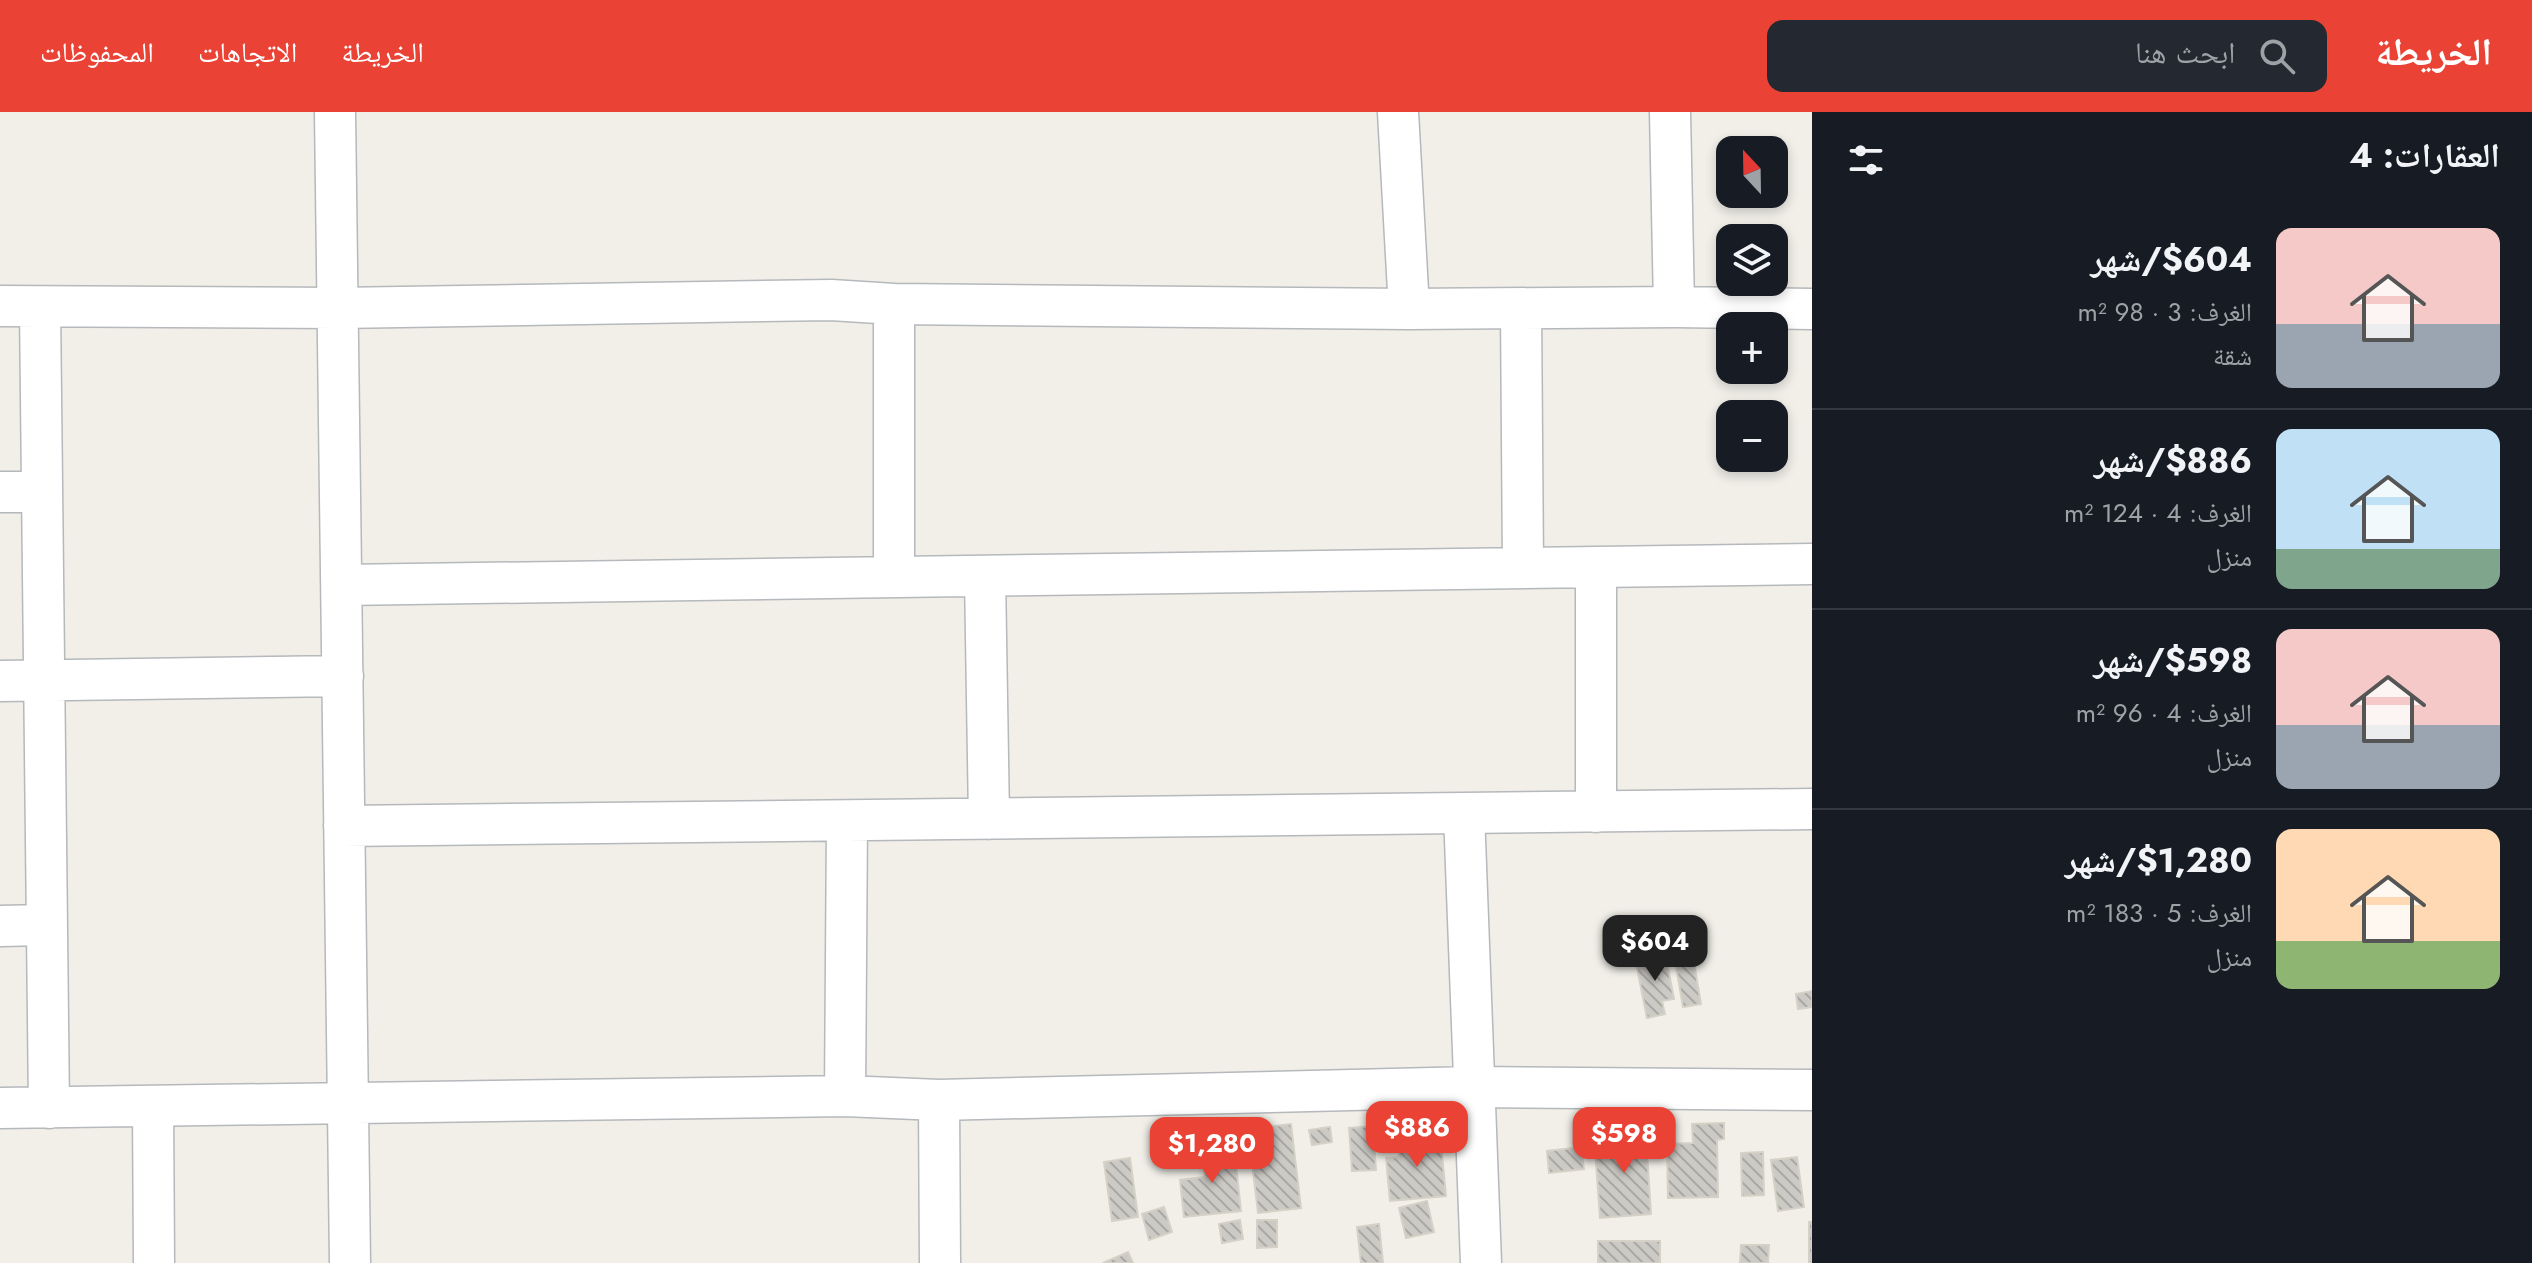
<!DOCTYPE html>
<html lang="ar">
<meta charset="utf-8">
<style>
:root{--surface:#171b24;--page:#242831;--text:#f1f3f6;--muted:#9ea1a6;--line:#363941;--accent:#ea4335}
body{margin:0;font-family:Jost,"Noto Naskh Arabic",sans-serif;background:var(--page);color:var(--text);direction:rtl;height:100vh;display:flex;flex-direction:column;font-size:30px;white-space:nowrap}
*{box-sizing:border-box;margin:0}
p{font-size:26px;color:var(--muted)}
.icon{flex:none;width:44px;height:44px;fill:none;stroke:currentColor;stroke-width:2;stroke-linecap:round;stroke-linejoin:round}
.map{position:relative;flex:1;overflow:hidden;direction:ltr}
.drawer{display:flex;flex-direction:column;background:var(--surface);width:720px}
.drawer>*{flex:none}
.needle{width:52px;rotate:338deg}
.tools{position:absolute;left:1716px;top:24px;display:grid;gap:16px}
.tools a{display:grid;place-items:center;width:72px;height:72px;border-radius:16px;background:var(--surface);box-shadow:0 4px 12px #0003;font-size:40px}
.price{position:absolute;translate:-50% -68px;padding:0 18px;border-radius:16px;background:var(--accent);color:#fff;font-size:26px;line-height:52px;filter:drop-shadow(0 2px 4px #0008)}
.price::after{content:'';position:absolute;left:50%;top:48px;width:24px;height:18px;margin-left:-12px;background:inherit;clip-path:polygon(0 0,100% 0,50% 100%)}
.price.on{background:#222;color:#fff}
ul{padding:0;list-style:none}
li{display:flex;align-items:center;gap:24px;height:200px;padding:0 32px}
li+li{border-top:2px solid var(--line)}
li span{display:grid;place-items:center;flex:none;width:224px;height:160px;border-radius:16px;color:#555}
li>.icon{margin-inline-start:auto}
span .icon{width:96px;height:96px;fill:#fffc;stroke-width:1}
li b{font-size:34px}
h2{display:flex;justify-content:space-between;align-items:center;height:96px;padding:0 32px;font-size:34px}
header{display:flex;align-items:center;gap:48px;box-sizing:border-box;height:112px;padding:0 40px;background:var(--accent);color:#fff}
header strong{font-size:38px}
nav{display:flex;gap:44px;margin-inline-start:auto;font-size:28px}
.search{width:560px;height:72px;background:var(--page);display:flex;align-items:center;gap:20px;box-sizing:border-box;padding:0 28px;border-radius:16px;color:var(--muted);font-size:30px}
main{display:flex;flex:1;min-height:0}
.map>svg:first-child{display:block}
.building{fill:url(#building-back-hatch);stroke:#d6d1c6;stroke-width:2}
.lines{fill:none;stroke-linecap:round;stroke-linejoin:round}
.minor-casing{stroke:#b5b8bc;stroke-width:43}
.minor{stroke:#fff;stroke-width:40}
</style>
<header>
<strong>الخريطة</strong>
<div class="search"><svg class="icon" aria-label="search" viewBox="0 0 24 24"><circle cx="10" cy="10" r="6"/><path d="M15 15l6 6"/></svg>ابحث هنا</div>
<nav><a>الخريطة</a><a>الاتجاهات</a><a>المحفوظات</a></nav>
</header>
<main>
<section class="drawer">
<h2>العقارات: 4<svg class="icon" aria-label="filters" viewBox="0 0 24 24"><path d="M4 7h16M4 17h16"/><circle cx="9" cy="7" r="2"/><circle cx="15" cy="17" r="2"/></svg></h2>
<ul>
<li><span style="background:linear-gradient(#f6c9c9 60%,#9aa5b1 0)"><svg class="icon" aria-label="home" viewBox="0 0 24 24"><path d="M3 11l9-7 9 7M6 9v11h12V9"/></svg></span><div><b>$604/شهر</b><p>الغرف: 3 · 98 m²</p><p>شقة</p></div></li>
<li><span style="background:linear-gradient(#bfe0f5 75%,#7fa58c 0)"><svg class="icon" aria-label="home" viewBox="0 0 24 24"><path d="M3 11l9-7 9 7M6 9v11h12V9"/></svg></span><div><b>$886/شهر</b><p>الغرف: 4 · 124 m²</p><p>منزل</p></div></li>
<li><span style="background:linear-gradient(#f6c9c9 60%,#9aa5b1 0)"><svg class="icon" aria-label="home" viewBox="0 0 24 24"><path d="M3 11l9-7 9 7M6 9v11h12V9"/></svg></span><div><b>$598/شهر</b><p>الغرف: 4 · 96 m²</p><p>منزل</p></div></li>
<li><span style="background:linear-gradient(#ffd9b3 70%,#8fb573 0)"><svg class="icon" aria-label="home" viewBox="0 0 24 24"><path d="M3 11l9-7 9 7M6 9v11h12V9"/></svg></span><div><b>$1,280/شهر</b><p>الغرف: 5 · 183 m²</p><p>منزل</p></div></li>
</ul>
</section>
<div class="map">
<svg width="1812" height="1151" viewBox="0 0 1812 1151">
<defs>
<pattern id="building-back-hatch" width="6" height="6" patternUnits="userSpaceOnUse" patternTransform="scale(2)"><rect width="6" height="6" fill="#cccac5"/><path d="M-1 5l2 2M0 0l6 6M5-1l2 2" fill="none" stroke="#a9a8a4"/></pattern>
</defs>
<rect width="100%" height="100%" fill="#f1efe8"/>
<!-- building -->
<path class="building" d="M 1692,839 L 1701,892 L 1683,895 L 1674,843 Z
M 1665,840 L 1674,887 L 1662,889 L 1665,902 L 1647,906 L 1635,846 Z
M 1812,879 L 1812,895 L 1798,897 L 1796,882 Z
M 1645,1010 L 1651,1102 L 1600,1106 L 1595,1036 L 1621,1034 L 1620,1012 Z
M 1724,1011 L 1724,1027 L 1717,1028 L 1718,1085 L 1668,1086 L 1667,1032 L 1693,1031 L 1692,1012 Z
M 1291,1012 L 1301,1096 L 1258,1101 L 1248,1017 Z
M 1373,1014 L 1376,1058 L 1352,1059 L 1349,1016 Z
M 1330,1015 L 1332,1030 L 1312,1033 L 1309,1018 Z
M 1440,1021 L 1446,1084 L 1390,1089 L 1386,1046 L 1399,1045 L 1397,1025 Z
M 1212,1022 L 1214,1045 L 1235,1043 L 1241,1099 L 1184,1105 L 1180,1068 L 1205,1065 L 1201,1023 Z
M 1581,1035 L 1584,1057 L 1549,1061 L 1547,1039 Z
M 1763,1040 L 1764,1083 L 1742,1084 L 1741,1041 Z
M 1797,1045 L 1804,1095 L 1778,1099 L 1771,1048 Z
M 1130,1046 L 1138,1105 L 1112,1109 L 1104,1050 Z
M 1427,1089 L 1434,1120 L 1406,1126 L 1399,1096 Z
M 1164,1095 L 1172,1120 L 1149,1128 L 1142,1102 Z
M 1240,1108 L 1243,1127 L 1222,1131 L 1219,1112 Z
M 1257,1108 L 1277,1108 L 1277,1135 L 1257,1136 Z
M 1809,1110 L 1812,1110 L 1812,1151 L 1809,1151 Z
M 1379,1112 L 1383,1151 L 1361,1151 L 1357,1115 Z
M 1598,1129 L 1660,1129 L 1660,1151 L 1598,1151 Z
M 1741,1133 L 1769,1133 L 1768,1151 L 1740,1151 Z
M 1128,1140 L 1133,1151 L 1103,1151 Z"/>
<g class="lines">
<!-- minor casing -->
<g class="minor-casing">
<path id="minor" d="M 335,0 L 350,1151
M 1398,0 L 1409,197
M 1670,0 L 1674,195
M 0,194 L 338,196 L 831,188 L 894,192 L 1409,197 L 1674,195 L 1812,197
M 40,195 L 49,996
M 1521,197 L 1523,456
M 0,380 L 42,380
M 1596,456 L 1596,700
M 985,464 L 989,707
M 894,465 L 894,192
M 342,473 L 1812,452
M 0,569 L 343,564
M 1464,701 L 1481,1151
M 344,714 L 1812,697
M 0,814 L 46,813
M 845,984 L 847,709
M 939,988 L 940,1151
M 153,994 L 154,1151
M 0,996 L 845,984 L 939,988 L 1473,975 L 1812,978"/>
</g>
<!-- minor -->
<use href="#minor" class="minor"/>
</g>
</svg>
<div class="tools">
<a><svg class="needle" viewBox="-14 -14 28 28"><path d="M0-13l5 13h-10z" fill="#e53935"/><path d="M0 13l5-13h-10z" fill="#9ea1a6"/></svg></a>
<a><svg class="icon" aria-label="layers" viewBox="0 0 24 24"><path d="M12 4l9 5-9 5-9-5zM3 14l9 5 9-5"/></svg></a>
<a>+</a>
<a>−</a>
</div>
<b class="price on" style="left:1655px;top:871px">$604</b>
<b class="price" style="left:1417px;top:1057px">$886</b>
<b class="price" style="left:1624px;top:1063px">$598</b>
<b class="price" style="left:1212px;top:1073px">$1,280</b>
</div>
</main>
